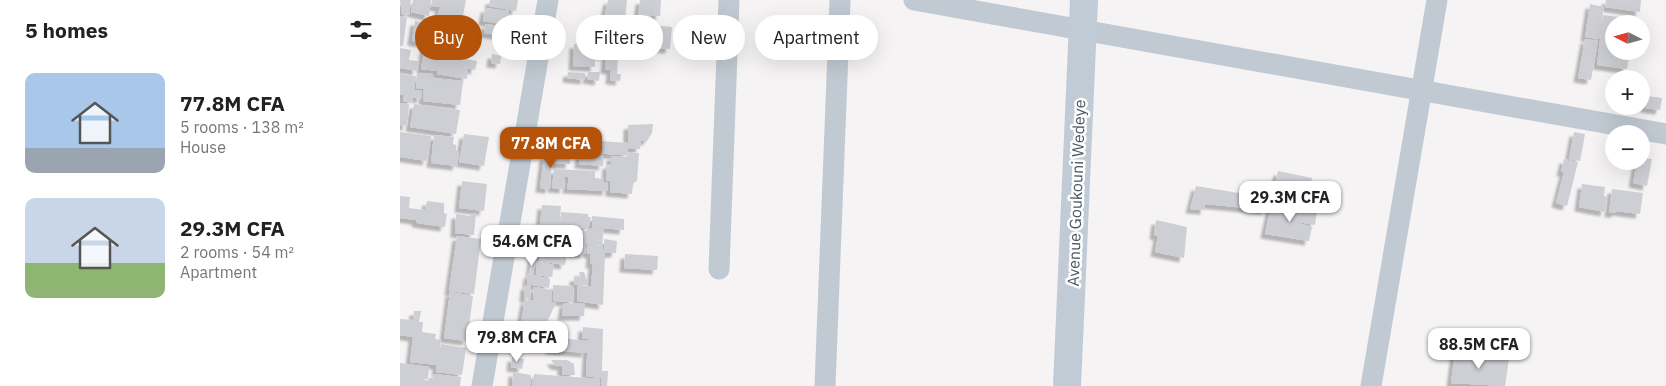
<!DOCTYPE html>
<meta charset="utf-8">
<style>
:root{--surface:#fff;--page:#f2f2f2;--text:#222;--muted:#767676;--accent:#b45309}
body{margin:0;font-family:"IBM Plex Sans",sans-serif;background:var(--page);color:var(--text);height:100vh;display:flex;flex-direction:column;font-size:19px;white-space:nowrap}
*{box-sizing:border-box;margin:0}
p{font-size:16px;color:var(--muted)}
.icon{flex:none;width:28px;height:28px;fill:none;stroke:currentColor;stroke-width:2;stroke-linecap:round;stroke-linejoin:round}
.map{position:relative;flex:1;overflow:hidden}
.sheet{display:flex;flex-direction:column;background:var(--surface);width:400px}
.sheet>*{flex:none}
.hud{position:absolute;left:15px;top:15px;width:475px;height:45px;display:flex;gap:10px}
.needle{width:32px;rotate:276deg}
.tools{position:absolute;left:1205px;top:15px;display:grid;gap:10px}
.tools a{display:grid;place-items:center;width:45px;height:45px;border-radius:50%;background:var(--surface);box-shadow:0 5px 20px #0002;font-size:25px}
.price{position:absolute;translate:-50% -42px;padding:0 11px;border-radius:10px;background:#fff;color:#222;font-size:16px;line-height:32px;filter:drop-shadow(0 1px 2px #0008)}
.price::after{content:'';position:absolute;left:50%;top:30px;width:15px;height:11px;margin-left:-8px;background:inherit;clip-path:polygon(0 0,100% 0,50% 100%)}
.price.on{background:var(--accent);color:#fff}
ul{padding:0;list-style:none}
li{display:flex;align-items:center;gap:15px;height:125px;padding:0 25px}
li span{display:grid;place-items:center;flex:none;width:140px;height:100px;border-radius:10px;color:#555}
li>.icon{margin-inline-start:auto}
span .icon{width:60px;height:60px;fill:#fffc;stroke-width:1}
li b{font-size:21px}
h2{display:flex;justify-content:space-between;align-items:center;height:60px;padding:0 25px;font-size:21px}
.chip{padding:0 18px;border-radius:22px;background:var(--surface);box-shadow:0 5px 20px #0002;font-size:18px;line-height:45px}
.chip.on{background:var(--accent);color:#fff}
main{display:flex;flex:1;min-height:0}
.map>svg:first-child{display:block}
.building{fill:#cdcfd5;filter:url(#shadow)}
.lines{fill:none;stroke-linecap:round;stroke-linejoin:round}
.street{stroke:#c1cad2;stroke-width:21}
.secondary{stroke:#c1cbd6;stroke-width:28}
.labels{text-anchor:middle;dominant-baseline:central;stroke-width:5;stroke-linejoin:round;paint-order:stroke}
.street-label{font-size:16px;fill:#4a5661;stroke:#fff}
</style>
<main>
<section class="sheet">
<h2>5 homes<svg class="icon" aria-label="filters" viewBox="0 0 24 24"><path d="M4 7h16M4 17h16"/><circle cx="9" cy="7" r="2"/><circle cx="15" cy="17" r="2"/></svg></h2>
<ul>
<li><span style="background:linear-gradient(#a9c7e8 75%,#9aa5b1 0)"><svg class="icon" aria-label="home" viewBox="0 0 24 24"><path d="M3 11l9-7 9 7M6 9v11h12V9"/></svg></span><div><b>77.8M CFA</b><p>5 rooms · 138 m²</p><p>House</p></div></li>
<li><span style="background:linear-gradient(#c9d6e8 65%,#8fb573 0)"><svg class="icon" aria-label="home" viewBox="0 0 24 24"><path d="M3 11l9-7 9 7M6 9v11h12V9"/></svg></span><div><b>29.3M CFA</b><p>2 rooms · 54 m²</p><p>Apartment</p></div></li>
</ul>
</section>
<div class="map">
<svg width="1266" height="386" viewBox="0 0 1266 386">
<defs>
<filter id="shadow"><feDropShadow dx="-4.5" dy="4.5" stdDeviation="1" flood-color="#0004"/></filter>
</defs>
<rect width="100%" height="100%" fill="#f5f3f3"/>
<!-- building -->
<path class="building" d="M 0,0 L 11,0 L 9,15 L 2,14 Z
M 13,0 L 31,0 L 29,16 L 11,12 Z
M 32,0 L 66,0 L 61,26 L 46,23 L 45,18 L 37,17 L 40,7 L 31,6 Z
M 90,0 L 118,0 L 116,11 L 89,6 Z
M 208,0 L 227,0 L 225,21 L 204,18 Z
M 240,0 L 261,0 L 260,16 L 251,15 L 249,27 L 237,27 Z
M 1206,0 L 1241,0 L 1240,12 L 1205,7 Z
M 1190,4 L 1204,7 L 1199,39 L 1185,37 Z
M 85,8 L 109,11 L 108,25 L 83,21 Z
M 1203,15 L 1234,19 L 1233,24 L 1214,24 L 1214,51 L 1230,51 L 1227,69 L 1197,65 Z
M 0,16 L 7,17 L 3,46 L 0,46 Z
M 188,17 L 201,18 L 207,20 L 206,22 L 215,20 L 214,28 L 224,28 L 223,46 L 206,45 L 205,56 L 195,55 L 195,67 L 173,66 L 174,44 L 186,44 Z
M 15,21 L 38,25 L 31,44 L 12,41 Z
M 86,24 L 112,28 L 111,37 L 84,33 Z
M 253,25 L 272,27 L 270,49 L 237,46 L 239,28 L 249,29 Z
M 68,32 L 82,34 L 78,51 L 66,49 Z
M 37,35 L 63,39 L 60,56 L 34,51 Z
M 1185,39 L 1198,41 L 1191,80 L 1178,78 Z
M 25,45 L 30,46 L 29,52 L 77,61 L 75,70 L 68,68 L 67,79 L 37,74 L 38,71 L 21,69 Z
M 207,46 L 221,47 L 221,51 L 228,51 L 218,57 L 217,74 L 221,74 L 220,81 L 210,80 L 211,70 L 205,69 Z
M 0,48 L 11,50 L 9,60 L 18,61 L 17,71 L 0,68 Z
M 92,54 L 101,56 L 100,64 L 91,63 Z
M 168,72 L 185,73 L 185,80 L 167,78 Z
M 188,72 L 200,72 L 199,81 L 187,79 Z
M 17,73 L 33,74 L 33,78 L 63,81 L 60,105 L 23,101 L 24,89 L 16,88 Z
M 0,74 L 16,76 L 14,90 L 22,91 L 21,99 L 13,97 L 12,103 L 3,101 L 4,95 L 0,95 Z
M 1247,96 L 1262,98 L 1260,110 L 1245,108 Z
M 0,103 L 9,104 L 7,126 L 0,125 Z
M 14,104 L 60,110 L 56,134 L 10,127 Z
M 253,124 L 252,133 L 247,141 L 241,141 L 240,149 L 228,149 L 228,125 Z
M 0,132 L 31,136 L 27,161 L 0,157 Z
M 1174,132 L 1185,134 L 1180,161 L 1169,159 Z
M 64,134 L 89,137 L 84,166 L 59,162 Z
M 34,135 L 54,137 L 53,144 L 56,145 L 56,150 L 59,153 L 57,166 L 31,163 Z
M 187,140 L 228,143 L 227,155 L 186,153 Z
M 229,152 L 239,153 L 237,181 L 233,183 L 232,194 L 210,192 L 210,181 L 206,181 L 207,164 L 211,165 L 211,156 L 226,157 Z
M 180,154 L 204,156 L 203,166 L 179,164 Z
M 144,156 L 170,158 L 170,164 L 154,164 L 151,169 L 150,189 L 140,188 Z
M 1241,158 L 1252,159 L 1247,186 L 1233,183 L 1237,161 L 1241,161 Z
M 1164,159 L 1178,162 L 1167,206 L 1156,203 L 1164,172 L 1161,172 Z
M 154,169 L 195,171 L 195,178 L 204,179 L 204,182 L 208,183 L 207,191 L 167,189 L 169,177 L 165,177 L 164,189 L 152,188 Z
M 878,171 L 912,178 L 909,201 L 872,197 Z
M 62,181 L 87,184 L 84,211 L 59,208 Z
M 1182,184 L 1205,187 L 1204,196 L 1207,197 L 1205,212 L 1179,207 Z
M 796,186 L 869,198 L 866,210 L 805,204 L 805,210 L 790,209 Z
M 1212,189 L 1243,193 L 1240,214 L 1216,211 L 1216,213 L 1209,213 Z
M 0,196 L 10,197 L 9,208 L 25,210 L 27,201 L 44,203 L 44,213 L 47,214 L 45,227 L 17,223 L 16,220 L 0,218 Z
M 142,205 L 161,206 L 159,226 L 140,225 Z
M 871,205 L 917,211 L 915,225 L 888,220 L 912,227 L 909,241 L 865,234 Z
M 161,212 L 188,214 L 188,217 L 191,217 L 189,226 L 186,229 L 160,227 Z
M 76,213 L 74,235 L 55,233 L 56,214 L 69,216 Z
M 192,216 L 224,219 L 224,230 L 192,227 Z
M 756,220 L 787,227 L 784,258 L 755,252 L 758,236 L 754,235 Z
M 137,224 L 142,226 L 136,260 L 132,259 Z
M 144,226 L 171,229 L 165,265 L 139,261 Z
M 191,228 L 204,229 L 202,245 L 187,244 L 187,241 L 186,244 L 172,242 L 173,230 L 186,231 Z
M 57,236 L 81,239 L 74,294 L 49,291 Z
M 204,239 L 217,241 L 216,253 L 205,253 Z
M 171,243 L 186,245 L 185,254 L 170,252 Z
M 187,245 L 202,246 L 205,254 L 203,305 L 177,301 L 178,285 L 174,285 L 174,277 L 180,277 L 179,272 L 184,272 L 188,285 L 180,286 L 191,286 L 193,264 L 190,264 L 191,254 L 187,253 Z
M 225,254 L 258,256 L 257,270 L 224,268 Z
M 132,260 L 135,261 L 133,275 L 130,274 Z
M 137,261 L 154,265 L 152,277 L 136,275 Z
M 128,274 L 150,279 L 149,288 L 127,284 Z
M 125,285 L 131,286 L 130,299 L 124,298 Z
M 153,285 L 173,286 L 174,302 L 153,301 Z
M 134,287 L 152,290 L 151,302 L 133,300 Z
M 50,292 L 73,296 L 67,341 L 44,338 Z
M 125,300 L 156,303 L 145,326 L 121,322 Z
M 164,303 L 185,304 L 184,316 L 162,316 Z
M 14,311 L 21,311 L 19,322 L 23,322 L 22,332 L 36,334 L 35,339 L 41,340 L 39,354 L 41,344 L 66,348 L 62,375 L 36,372 L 37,365 L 10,362 L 13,337 L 0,335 L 0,319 L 13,320 Z
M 183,327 L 203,329 L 202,371 L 208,371 L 207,386 L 201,386 L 201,378 L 186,376 L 188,339 L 182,338 Z
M 152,337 L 187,341 L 186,353 L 150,350 Z
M 1055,351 L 1109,359 L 1105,386 L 1051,383 Z
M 112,357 L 124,359 L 122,369 L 111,367 Z
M 151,360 L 167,360 L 174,364 L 175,375 L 162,375 L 162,366 L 155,365 Z
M 0,363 L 29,367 L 28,379 L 14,379 L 32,381 L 33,374 L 61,377 L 60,386 L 0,386 Z
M 113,372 L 131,375 L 130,386 L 112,386 Z
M 134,374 L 200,379 L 199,386 L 132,386 Z"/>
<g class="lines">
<!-- street -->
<path class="street" d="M 514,0 L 1266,134
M 319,269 L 329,0
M 82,386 L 148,0
M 425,386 L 440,0
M 971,386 L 1037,0"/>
<!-- secondary -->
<path class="secondary" d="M 667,386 L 684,0"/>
</g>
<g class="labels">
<!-- street labels -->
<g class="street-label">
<text transform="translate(676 193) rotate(-88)">Avenue Goukouni Wedeye</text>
</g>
</g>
</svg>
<div class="tools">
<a><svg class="needle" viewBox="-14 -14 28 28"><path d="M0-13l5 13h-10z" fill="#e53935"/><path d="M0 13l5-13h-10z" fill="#767676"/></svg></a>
<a>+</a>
<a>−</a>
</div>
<b class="price on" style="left:151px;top:169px">77.8M CFA</b>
<b class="price" style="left:890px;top:223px">29.3M CFA</b>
<b class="price" style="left:132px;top:267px">54.6M CFA</b>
<b class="price" style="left:117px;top:363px">79.8M CFA</b>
<b class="price" style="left:1079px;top:370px">88.5M CFA</b>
<div class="hud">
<a class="chip on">Buy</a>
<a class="chip">Rent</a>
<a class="chip">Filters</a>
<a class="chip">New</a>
<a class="chip">Apartment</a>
</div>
</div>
</main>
